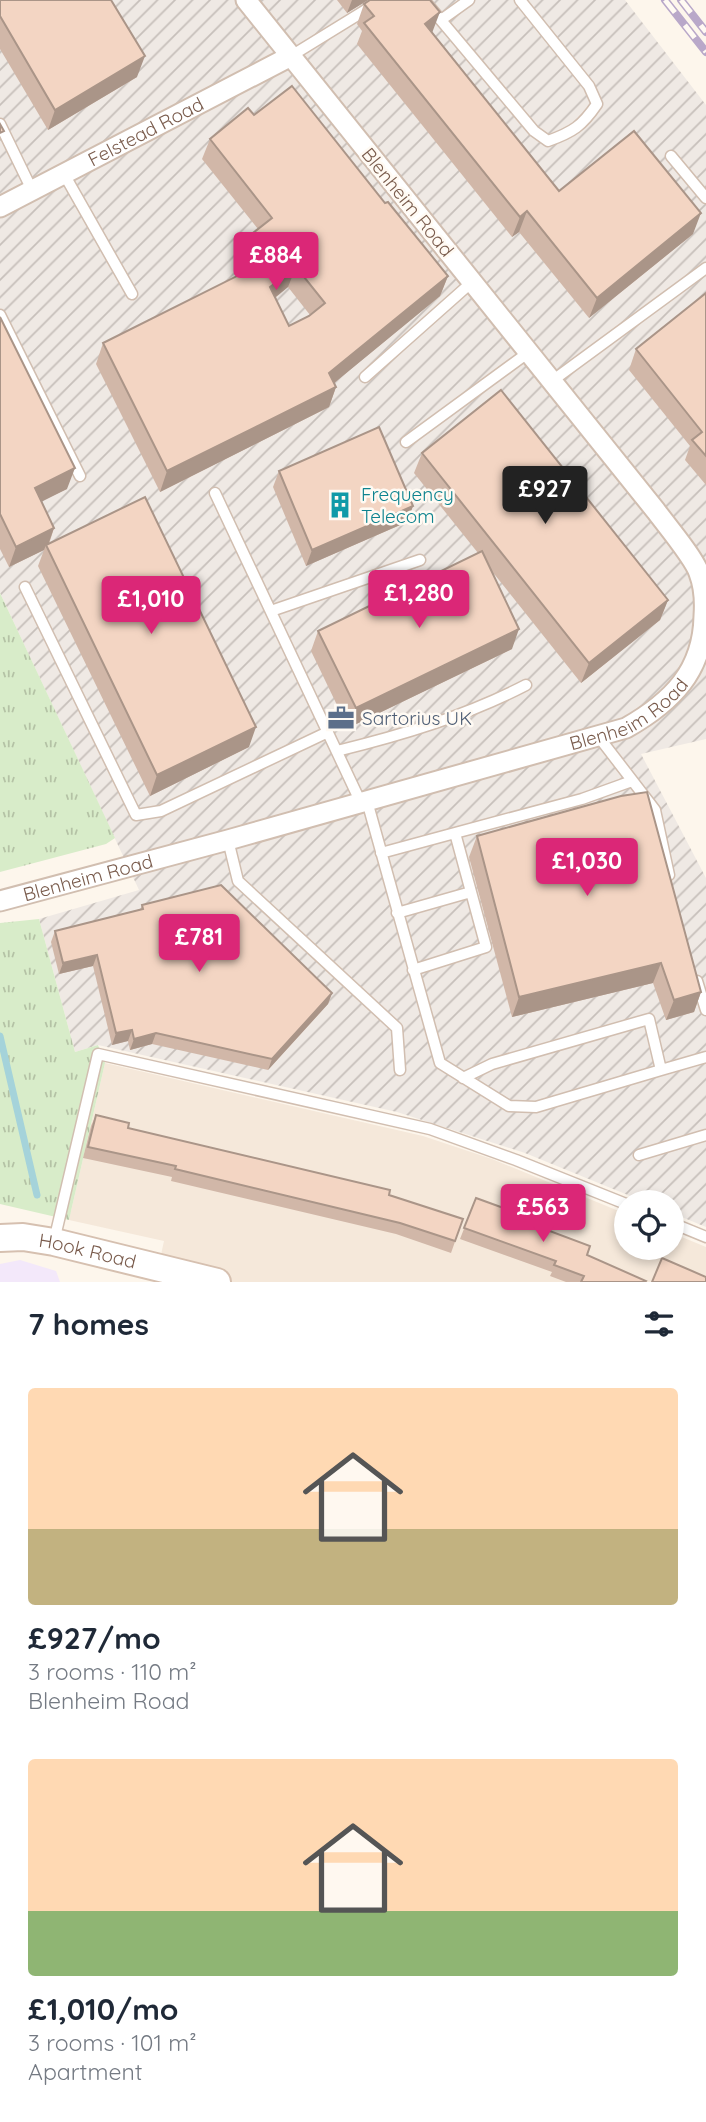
<!DOCTYPE html>
<meta charset="utf-8">
<style>
:root{--surface:#fff;--page:#f6f6f7;--text:#1f2937;--muted:#747a83;--accent:#db2777}
body{margin:0;font-family:Quicksand,sans-serif;background:var(--page);color:var(--text);height:100vh;display:flex;flex-direction:column;font-size:26px;white-space:nowrap}
*{box-sizing:border-box;margin:0}
p{font-size:23px;color:var(--muted)}
.icon{flex:none;width:38px;height:38px;fill:none;stroke:currentColor;stroke-width:2;stroke-linecap:round;stroke-linejoin:round}
.map{position:relative;height:1282px;overflow:hidden}
.panel{display:flex;flex-direction:column;background:var(--surface);flex:1}
.panel>*{flex:none}
.controls{position:absolute;left:614px;top:1190px;display:grid;gap:14px}
.controls a{display:grid;place-items:center;width:70px;height:70px;border-radius:50%;background:var(--surface);box-shadow:0 4px 10px #0003;font-size:35px}
.price{position:absolute;translate:-50% -60px;padding:0 16px;border-radius:7px;background:var(--accent);color:#fff;font-size:23px;line-height:46px;filter:drop-shadow(0 2px 4px #0008)}
.price::after{content:'';position:absolute;left:50%;top:42px;width:21px;height:16px;margin-left:-10px;background:inherit;clip-path:polygon(0 0,100% 0,50% 100%)}
.price.active{background:#222;color:#fff}
ul{padding:0;list-style:none}
li{display:grid;align-content:center;gap:14px;height:371px;padding:0 28px}
li span{display:grid;place-items:center;height:217px;border-radius:7px;color:#555}
li>.icon{margin-inline-start:auto}
span .icon{width:126px;height:126px;fill:#fffc;stroke-width:1}
li b{font-size:30px}
h2{display:flex;justify-content:space-between;align-items:center;height:84px;padding:0 28px;font-size:30px}
.map>svg:first-child{display:block}
.residential{fill:#f5e8da}
.industrial{fill:url(#industrial-furrows)}
.education{fill:#f3e8fa}
.grass{fill:url(#grass-tufts)}
.lines{fill:none;stroke-linecap:round;stroke-linejoin:round}
.stream{stroke:#a5d3da;stroke-width:7}
.service-casing{stroke:#d1beb0;stroke-width:13}
.minor-casing{stroke:#d1beb0;stroke-width:23}
.secondary-casing{stroke:#d6c0b0;stroke-width:30}
.service{stroke:#fff;stroke-width:10}
.minor{stroke:#fff;stroke-width:19}
.secondary{stroke:#fff;stroke-width:26}
.rail-casing{stroke:#b9a8c9;stroke-width:8}
.rail{stroke:#fffaf3;stroke-width:5;stroke-dasharray:16;stroke-linecap:butt}
.wall{fill:#d1b7a8;fill-rule:evenodd}
.shaded-wall{fill:#aa9588}
.building{fill:#f3d5c3;stroke:#aa9588;stroke-width:2;fill-rule:evenodd}
.labels{text-anchor:middle;dominant-baseline:central;stroke-width:5;stroke-linejoin:round;paint-order:stroke}
.street-label{font-size:19px;fill:#7a5c4d;stroke:#fffaf3}
.culture-label{font-size:19px;fill:#0d838f;stroke:#fffaf3;text-anchor:start}
.service-label{font-size:19px;fill:#4e5e75;stroke:#fffaf3;text-anchor:start}
</style>
<div class="map">
<svg width="706" height="1282" viewBox="0 0 706 1282">
<defs>
<pattern id="industrial-furrows" width="10" height="10" patternUnits="userSpaceOnUse" patternTransform="scale(1.75)"><rect width="10" height="10" fill="#efe9e4"/><path d="M-1 1l2-2M0 10L10 0M9 11l2-2" fill="none" stroke="#c7c0bb"/></pattern>
<pattern id="grass-tufts" width="24" height="20" patternUnits="userSpaceOnUse" patternTransform="scale(1.75)"><rect width="24" height="20" fill="#d8ecc9"/><path d="M3 7l-1-3M5 7V3M7 7l1-3M15 17l-1-3M17 17v-4M19 17l1-3" fill="none" stroke="#b4c2a5"/></pattern>
</defs>
<rect width="100%" height="100%" fill="#fdf6ec"/>
<!-- residential -->
<path class="residential" d="M 105,1063 L 423,1136 L 492,1159 L 626,1214 L 626,1248 L 672,1248 L 672,1233 L 706,1247 L 706,1282 L 155,1282 L 164,1241 L 69,1220 Z"/>
<!-- industrial -->
<path class="industrial" d="M 0,0 L 625,0 L 706,105 L 706,739 L 641,754 L 706,878 L 706,1227 L 672,1213 L 672,1202 L 645,1202 L 525,1153 L 397,1112 L 98,1045 L 75,1052 L 39,919 L 139,890 L 0,593 Z"/>
<!-- education -->
<path class="education" d="M 20,1260 L 56,1271 L 60,1282 L 0,1282 L 0,1264 Z"/>
<!-- grass -->
<path class="grass" d="M 0,593 L 115,838 L 106,844 L 0,872 Z
M 39,919 L 75,1052 L 98,1045 L 105,1063 L 69,1220 L 0,1204 L 0,923 Z"/>
<g class="lines">
<!-- stream -->
<path class="stream" d="M 0,1036 L 37,1195"/>
<!-- service casing -->
<g class="service-casing">
<path id="service" d="M 424,0 L 534,131 L 548,141 C 573,132 582,126 597,104 L 589,86 L 520,0
M 441,20 L 469,0
M 291,56 L 382,0
M 0,124 L 32,190
M 671,156 L 706,198
M 64,174 L 132,294
M 0,315 L 80,476
M 365,377 L 472,282
M 552,381 L 706,268
M 406,442 L 529,352
M 215,493 L 361,803
M 25,587 L 136,815 L 161,811 L 328,732
M 271,611 L 420,560
M 598,736 L 655,810 L 669,875
M 337,751 C 402,735 466,716 526,685
M 367,801 L 440,1063 L 509,1106 L 536,1107 L 661,1070 L 649,1019 L 492,1064 L 463,1078
M 455,833 L 582,799 L 632,781
M 228,840 L 238,881 L 397,1028 L 400,1070
M 381,853 L 455,833 L 486,947 L 413,970
M 397,913 L 471,892
M 697,981 L 706,1010
M 661,1070 L 706,1057
M 639,1155 L 706,1135
M 672,1223 L 706,1237
M 54,1241 L 98,1054 L 430,1129 L 516,1160 L 626,1204"/>
</g>
<!-- minor casing -->
<g class="minor-casing">
<g id="minor">
<path id="s1" d="M 0,207 L 291,56"/>
<path id="s2" d="M 0,901 L 228,840 L 626,728 C 672,702 703,671 704,616 C 705,602 704,586 699,573 C 694,558 667,526 656,511 L 246,0"/>
</g>
</g>
<!-- secondary casing -->
<g class="secondary-casing">
<g id="secondary">
<path id="s3" d="M 0,1238 L 23,1237 L 54,1242 L 217,1282"/>
</g>
</g>
<!-- service -->
<use href="#service" class="service"/>
<!-- minor -->
<use href="#minor" class="minor"/>
<!-- secondary -->
<use href="#secondary" class="secondary"/>
<!-- rail casing -->
<g class="rail-casing">
<path id="rail" d="M 665,0 L 706,52
M 681,0 L 706,32"/>
</g>
<!-- rail -->
<use href="#rail" class="rail"/>
</g>
<!-- wall -->
<path class="wall" d="M 0,0 L 137,77 L 48,130 L 0,49 Z
M 337,0 L 368,0 L 347,13 Z
M 364,4 L 432,33 L 559,191 L 693,234 L 589,318 L 519,232 L 512,237 L 357,44 L 362,31 L 357,24 Z
M 254,115 L 385,203 L 448,276 L 440,296 L 334,383 L 336,387 L 329,407 L 160,492 L 96,364 L 103,343 L 246,272 L 237,260 L 244,240 L 258,229 L 202,159 L 210,139 ZM 288,287 L 310,315 L 289,326 L 275,298 Z
M 706,293 L 706,485 L 685,460 L 690,446 L 629,370 L 636,349 Z
M 0,317 L 67,489 L 41,501 L 54,528 L 49,544 L 249,747 L 150,796 L 38,566 L 44,550 L 9,567 L 0,549 Z
M 422,453 L 668,600 L 660,620 L 581,683 L 491,570 L 512,649 L 348,728 L 311,651 L 318,631 L 478,553 L 414,473 Z
M 279,471 L 413,506 L 407,522 L 306,566 L 273,487 Z
M 477,836 L 701,992 L 694,1012 L 666,1020 L 653,983 L 512,1017 L 469,857 Z
M 142,905 L 332,993 L 328,1004 L 268,1070 L 152,1044 L 130,1050 L 128,1041 L 112,1045 L 93,966 L 59,974 L 51,942 L 55,931 L 141,909 Z
M 96,1115 L 128,1128 L 389,1195 L 463,1219 L 451,1253 L 396,1234 L 171,1181 L 172,1177 L 83,1158 L 91,1126 Z
M 476,1198 L 507,1215 L 587,1255 L 646,1282 L 566,1282 L 550,1276 L 552,1272 L 460,1239 Z"/>
<!-- shaded-wall -->
<path class="shaded-wall" d="M 352,0 L 368,0 L 347,13 Z
M 440,12 L 432,33 L 425,24 Z
M 145,56 L 137,77 L 48,130 L 55,110 Z
M 527,211 L 519,232 L 512,237 L 520,217 Z
M 701,213 L 693,234 L 589,318 L 597,298 Z
M 296,267 L 288,287 L 262,308 L 270,287 Z
M 448,276 L 440,296 L 322,393 L 329,373 Z
M 336,387 L 329,407 L 160,492 L 167,471 Z
M 75,468 L 67,489 L 27,509 L 35,488 Z
M 413,506 L 407,522 L 306,566 L 312,550 Z
M 54,528 L 47,548 L 46,545 L 44,550 L 9,567 L 16,547 Z
M 668,600 L 660,620 L 581,683 L 589,663 Z
M 519,629 L 512,649 L 348,728 L 356,708 Z
M 256,727 L 249,747 L 150,796 L 157,775 Z
M 97,955 L 93,966 L 59,974 L 63,963 Z
M 661,963 L 653,983 L 512,1017 L 519,997 Z
M 701,992 L 694,1012 L 666,1020 L 674,1000 Z
M 332,993 L 328,1004 L 268,1070 L 272,1059 Z
M 132,1030 L 128,1041 L 112,1045 L 116,1033 Z
M 156,1033 L 152,1044 L 130,1050 L 134,1039 Z"/>
<!-- building -->
<path class="building" d="M 0,0 L 111,0 L 145,56 L 55,110 L 0,16 Z
M 370,0 L 430,0 L 440,12 L 425,24 L 559,191 L 634,131 L 701,213 L 597,298 L 527,211 L 520,217 L 364,23 L 374,16 L 364,4 Z
M 292,86 L 385,203 L 388,202 L 448,276 L 329,373 L 336,387 L 167,471 L 103,343 L 263,263 L 244,240 L 272,218 L 210,139 L 248,108 L 254,115 ZM 296,267 L 325,303 L 309,316 L 289,326 L 270,287 Z
M 0,124 L 4,131 L 0,133 Z
M 706,293 L 706,456 L 692,440 L 702,432 L 636,349 Z
M 0,317 L 75,468 L 35,488 L 54,528 L 16,547 L 0,514 Z
M 501,390 L 668,600 L 589,663 L 422,453 Z
M 379,427 L 413,506 L 312,550 L 279,471 Z
M 145,497 L 256,727 L 157,775 L 46,545 Z
M 482,551 L 519,629 L 356,708 L 318,631 Z
M 647,792 L 701,992 L 674,1000 L 661,963 L 519,997 L 477,836 L 621,796 Z
M 221,885 L 332,993 L 272,1059 L 156,1033 L 134,1039 L 132,1030 L 116,1033 L 97,955 L 63,963 L 55,931 L 143,909 L 142,905 Z
M 96,1115 L 129,1123 L 128,1128 L 390,1190 L 389,1195 L 463,1219 L 455,1241 L 400,1223 L 175,1169 L 176,1166 L 88,1147 Z
M 476,1198 L 509,1210 L 507,1215 L 590,1246 L 587,1255 L 646,1281 L 645,1282 L 581,1282 L 584,1276 L 554,1265 L 556,1261 L 464,1228 Z
M 662,1258 L 706,1277 L 706,1282 L 652,1282 Z"/>
<!-- icons -->
<defs>
<g id="building-bare" transform="scale(2.1)"><path d="M-4-6H4V6H1V3H-1V6H-4ZM-2.5-4.3h1.7v1.8h-1.7ZM.8-4.3h1.7v1.8H.8ZM-2.5-1h1.7V.8h-1.7ZM.8-1h1.7V.8H.8Z" fill="#0f9aa8" stroke="#fffaf3" stroke-width="2.5" paint-order="stroke"/></g>
<g id="office-bare" transform="scale(2.1)"><path d="M-6-3h4V-5.5h4V-3h4V5H-6ZM-1-4.5V-3h2v-1.5ZM-6 0V1H6V0Z" fill="#5c6f8a" stroke="#fffaf3" stroke-width="2.5" paint-order="stroke"/></g>
</defs>
<g fill-rule="evenodd">
<use href="#building-bare" x="340" y="505"/>
<use href="#office-bare" x="341" y="718"/>
</g>
<g class="labels">
<!-- street labels -->
<g class="street-label">
<text stroke="none"><textPath href="#s1" startOffset="164">Felstead Road</textPath></text>
<text transform="translate(408 202) rotate(51)">Blenheim Road</text>
<text stroke="none"><textPath href="#s2" startOffset="658">Blenheim Road</textPath></text>
<text stroke="none"><textPath href="#s2" startOffset="91">Blenheim Road</textPath></text>
<text stroke="none"><textPath href="#s3" startOffset="89">Hook Road</textPath></text>
</g>
<!-- culture labels -->
<g class="culture-label">
<text x="361" y="494">Frequency<tspan x="361" dy="22">Telecom</tspan></text>
</g>
<!-- service labels -->
<g class="service-label">
<text x="362" y="718">Sartorius UK</text>
</g>
</g>
</svg>
<div class="controls">
<a><svg class="icon" aria-label="locate" viewBox="0 0 24 24"><circle cx="12" cy="12" r="6"/><path d="M12 2v4M12 18v4M2 12h4M18 12h4"/></svg></a>
</div>
<b class="price" style="left:276px;top:292px">£884</b>
<b class="price active" style="left:545px;top:526px">£927</b>
<b class="price" style="left:419px;top:630px">£1,280</b>
<b class="price" style="left:151px;top:636px">£1,010</b>
<b class="price" style="left:587px;top:898px">£1,030</b>
<b class="price" style="left:199px;top:974px">£781</b>
<b class="price" style="left:543px;top:1244px">£563</b>
</div>
<section class="panel">
<h2>7 homes<svg class="icon" aria-label="filters" viewBox="0 0 24 24"><path d="M4 7h16M4 17h16"/><circle cx="9" cy="7" r="2"/><circle cx="15" cy="17" r="2"/></svg></h2>
<ul>
<li><span style="background:linear-gradient(#ffd9b3 65%,#c2b280 0)"><svg class="icon" aria-label="home" viewBox="0 0 24 24"><path d="M3 11l9-7 9 7M6 9v11h12V9"/></svg></span><div><b>£927/mo</b><p>3 rooms · 110 m²</p><p>Blenheim Road</p></div></li>
<li><span style="background:linear-gradient(#ffd9b3 70%,#8fb573 0)"><svg class="icon" aria-label="home" viewBox="0 0 24 24"><path d="M3 11l9-7 9 7M6 9v11h12V9"/></svg></span><div><b>£1,010/mo</b><p>3 rooms · 101 m²</p><p>Apartment</p></div></li>
</ul>
</section>
